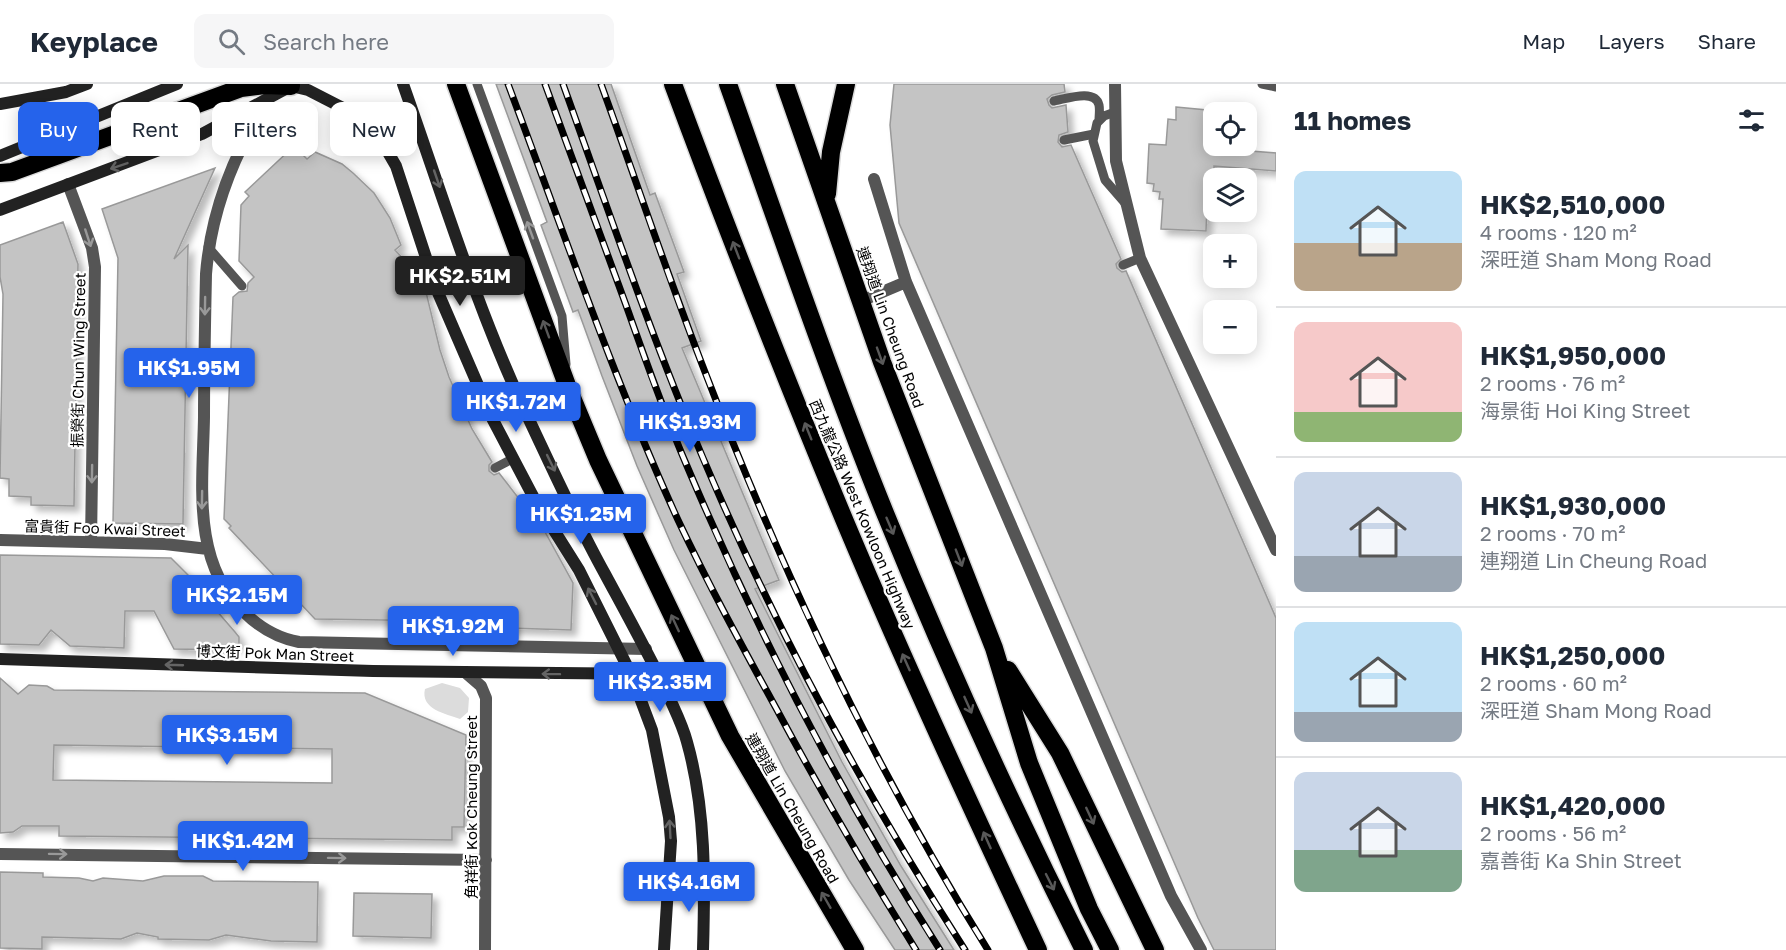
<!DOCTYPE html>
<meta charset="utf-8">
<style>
:root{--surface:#fff;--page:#f6f6f7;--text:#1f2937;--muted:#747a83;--line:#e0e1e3;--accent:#2563eb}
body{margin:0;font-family:"Golos Text","Noto Sans TC",sans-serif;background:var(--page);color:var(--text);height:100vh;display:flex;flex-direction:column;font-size:22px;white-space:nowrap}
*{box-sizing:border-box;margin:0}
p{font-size:20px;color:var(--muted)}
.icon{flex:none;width:33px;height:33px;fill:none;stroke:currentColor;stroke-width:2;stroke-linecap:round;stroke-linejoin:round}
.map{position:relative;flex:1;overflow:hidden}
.drawer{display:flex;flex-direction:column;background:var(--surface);width:510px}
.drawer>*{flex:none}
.hud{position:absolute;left:18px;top:18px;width:570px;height:54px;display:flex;gap:12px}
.tools{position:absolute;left:1203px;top:18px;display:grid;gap:12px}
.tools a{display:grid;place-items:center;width:54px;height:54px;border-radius:12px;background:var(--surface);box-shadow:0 3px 15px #0003;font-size:30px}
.price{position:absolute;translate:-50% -51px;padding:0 14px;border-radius:6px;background:var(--accent);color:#fff;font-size:20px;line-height:39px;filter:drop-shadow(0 2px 3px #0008)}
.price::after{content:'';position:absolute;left:50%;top:36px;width:18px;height:14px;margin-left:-9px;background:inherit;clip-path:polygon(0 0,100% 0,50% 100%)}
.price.current{background:#222;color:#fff}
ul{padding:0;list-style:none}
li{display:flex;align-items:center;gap:18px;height:150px;padding:0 18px}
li+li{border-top:2px solid var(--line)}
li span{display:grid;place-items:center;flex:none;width:168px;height:120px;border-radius:12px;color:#555}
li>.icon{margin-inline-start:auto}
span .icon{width:72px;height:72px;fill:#fffc;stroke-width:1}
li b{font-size:26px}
h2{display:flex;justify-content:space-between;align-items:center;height:72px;padding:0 18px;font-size:26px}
.chip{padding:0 21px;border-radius:12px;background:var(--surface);box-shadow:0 3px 15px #0003;font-size:21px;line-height:54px}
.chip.current{background:var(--accent);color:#fff}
header{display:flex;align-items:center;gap:36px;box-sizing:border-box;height:84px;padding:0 30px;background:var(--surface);border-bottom:2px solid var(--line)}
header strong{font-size:28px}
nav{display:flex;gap:33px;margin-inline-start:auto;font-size:21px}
.search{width:420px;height:54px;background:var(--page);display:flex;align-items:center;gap:15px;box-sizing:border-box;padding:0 21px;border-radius:12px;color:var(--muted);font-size:22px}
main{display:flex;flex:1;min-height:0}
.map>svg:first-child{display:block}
.green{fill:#dcdcdc}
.building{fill:#c4c4c4;stroke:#999;stroke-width:1.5;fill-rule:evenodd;filter:url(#shadow)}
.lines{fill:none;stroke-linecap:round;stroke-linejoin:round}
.highway-casing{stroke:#dbdbdb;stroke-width:21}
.lane{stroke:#555;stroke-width:9}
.street{stroke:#555;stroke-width:12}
.secondary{stroke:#222;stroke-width:12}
.highway{stroke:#000;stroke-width:18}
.rail-casing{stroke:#000;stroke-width:7}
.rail{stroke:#fff;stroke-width:4.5;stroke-dasharray:14;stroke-linecap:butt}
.oneway{stroke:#646464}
.oneway2{stroke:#999}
.oneway3{stroke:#595959}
.labels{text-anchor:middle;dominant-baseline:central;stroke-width:4.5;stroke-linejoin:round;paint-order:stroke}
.street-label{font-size:15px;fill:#000;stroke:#fff}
</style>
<header>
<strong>Keyplace</strong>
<div class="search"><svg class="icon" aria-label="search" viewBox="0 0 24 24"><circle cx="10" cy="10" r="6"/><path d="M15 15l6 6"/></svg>Search here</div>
<nav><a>Map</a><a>Layers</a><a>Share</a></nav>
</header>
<main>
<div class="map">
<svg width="1276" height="866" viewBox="0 0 1276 866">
<defs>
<filter id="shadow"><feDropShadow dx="5.5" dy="5.5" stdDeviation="3" flood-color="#0004"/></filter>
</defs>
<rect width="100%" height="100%" fill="#fff"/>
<!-- green -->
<path class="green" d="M 442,599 L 460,604 L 469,614 L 468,628 L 460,635 C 446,630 420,625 425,605 Z"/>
<!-- building -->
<path class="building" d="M 496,0 L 611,0 L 650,111 L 655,109 L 684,188 L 677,190 L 701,257 L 682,264 L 779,496 L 755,505 L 842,678 L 901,782 L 954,866 L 895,866 L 849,796 L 785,687 L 674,466 L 637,382 L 602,292 L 578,226 L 573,228 L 541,141 L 547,138 Z
M 894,0 L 1064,0 L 1065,8 L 1052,11 L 1047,15 L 1049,21 L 1052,24 L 1066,21 L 1068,48 L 1059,51 L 1058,58 L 1062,63 L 1071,61 L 1121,175 L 1116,180 L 1117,184 L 1122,188 L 1126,187 L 1276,534 L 1276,866 L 1214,866 L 1198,834 L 899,139 L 890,41 Z
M 1176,23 L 1207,26 L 1206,37 L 1214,38 L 1212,64 L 1276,69 L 1276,87 L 1214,82 L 1214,122 L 1207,122 L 1206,147 L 1161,145 L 1163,115 L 1159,115 L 1160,108 L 1153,107 L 1154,100 L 1147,99 L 1149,60 L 1166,61 L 1168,35 L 1176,36 Z
M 294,62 L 307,75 L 315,68 L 342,80 L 353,89 L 374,109 L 390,134 L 401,161 L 395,166 L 409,181 L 405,185 L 426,208 L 440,266 L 449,293 L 472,345 L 492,378 L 489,381 L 489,387 L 494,391 L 499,389 L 520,416 L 517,421 L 520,426 L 524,428 L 529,426 L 539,437 L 573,499 L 571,546 L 479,543 L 479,538 L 460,538 L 458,533 L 454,530 L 449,532 L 446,537 L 315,535 L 229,444 L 231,442 L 224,435 L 233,213 L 239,208 L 247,207 L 248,199 L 254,193 L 239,177 L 241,121 L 249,112 L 245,108 Z
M 215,84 L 174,175 L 188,161 L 183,440 L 113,439 L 118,174 L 102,125 Z
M 63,138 L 78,180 L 74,422 L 31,421 L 31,413 L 9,412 L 9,395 L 0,394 L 3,210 L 0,193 L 0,161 Z
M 0,471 L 171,474 L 199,502 L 216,526 L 235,548 L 239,553 L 239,560 L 226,566 L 174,565 L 154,527 L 125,527 L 124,564 L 70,562 L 51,546 L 39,561 L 0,560 Z
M 0,594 L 18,610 L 29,601 L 47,602 L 54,606 L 365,609 L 466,651 L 464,743 L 452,743 L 452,756 L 59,752 L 59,742 L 22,742 L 13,748 L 0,749 ZM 54,661 L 332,665 L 332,699 L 53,696 Z
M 0,788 L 43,789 L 43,793 L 79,794 L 93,797 L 103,794 L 143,797 L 164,792 L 203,792 L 213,797 L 318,798 L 317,858 L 271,857 L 226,851 L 209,856 L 158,855 L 158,853 L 137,849 L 121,855 L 42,853 L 42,865 L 0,864 Z
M 354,809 L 432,810 L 431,854 L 353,852 Z"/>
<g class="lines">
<!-- highway casing -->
<g class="highway-casing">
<path id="highway" d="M 456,0 L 568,304 L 598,376 L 730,652 L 855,866
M 673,0 C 728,148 785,294 846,440 C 906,583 972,725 1038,866
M 728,0 C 779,144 828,288 885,429 C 945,577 1012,723 1084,866
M 785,0 L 882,278 L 994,564 L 1029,679 L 1089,825 L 1110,866
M 0,89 L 12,88 L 241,4 L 265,1 L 291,2
M 827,110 L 831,68 L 846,0
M 1008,586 L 1060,669 L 1155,866"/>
</g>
<!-- lane -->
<path class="lane" d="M 477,0 L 562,232 L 566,280
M 1262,0 L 1276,3
M 1054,17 C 1066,15 1095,4 1099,21 C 1100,26 1099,32 1099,36
M 1115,28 L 1104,32 L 1097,39 L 1093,57 L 1105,96 L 1125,119
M 1064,56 L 1094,50
M 208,163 L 242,202
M 1123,181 L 1140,174
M 495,384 L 512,375
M 524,421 L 535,416
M 453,537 L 453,562"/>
<!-- street -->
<path class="street" d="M 1115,0 L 1116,77 L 1140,174 L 1276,466
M 268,16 C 234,69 211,127 206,190 C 205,238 204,285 204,333 C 203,399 191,478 244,528 C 260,544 277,554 299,558 L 646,565
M 874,95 L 906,198 L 1171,812 L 1201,866
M 68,100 L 92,164 L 95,183 L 91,458
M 861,217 L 906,198
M 0,456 L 165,460 L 208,465
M 466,589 L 481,602 L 486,614 L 485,866
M 0,770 L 486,776"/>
<!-- secondary -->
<path class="secondary" d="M 403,0 C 442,110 476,222 525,327 C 551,382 576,438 605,490 C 626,529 647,567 666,606 C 673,623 682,639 687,658 C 706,725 705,797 703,866
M 291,2 L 308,6 L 345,25 L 372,44 L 385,63 L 396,82 L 436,204 L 493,336 L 535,416 L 579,486 L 631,590 L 652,646 L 669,733 L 671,757 L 664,866
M 0,20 L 66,8 L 87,0
M 0,72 L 177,0
M 0,126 L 202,50 L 291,2
M 0,575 L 373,587 L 658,590"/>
<!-- highway -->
<use href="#highway" class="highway"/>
<!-- rail casing -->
<g class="rail-casing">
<path id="rail" d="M 508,0 C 563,146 613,294 678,436 C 708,500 742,562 776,624 C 820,706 867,787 916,866
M 545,0 C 572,74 599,147 626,221 C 645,275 664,329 687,382 C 758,550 842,712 940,866
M 563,0 C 608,125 651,252 703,374 C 775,544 865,710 965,866
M 601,0 C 636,96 668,193 705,288 C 782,488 874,684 988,866"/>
</g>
<!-- rail -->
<use href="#rail" class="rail"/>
</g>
<!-- one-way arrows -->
<defs><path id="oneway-shaft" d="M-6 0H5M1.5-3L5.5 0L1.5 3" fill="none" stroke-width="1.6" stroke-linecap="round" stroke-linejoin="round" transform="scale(1.5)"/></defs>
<g class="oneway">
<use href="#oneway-shaft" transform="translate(119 82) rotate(161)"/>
<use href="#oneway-shaft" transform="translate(437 95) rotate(71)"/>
<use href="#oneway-shaft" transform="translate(551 379) rotate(64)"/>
<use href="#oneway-shaft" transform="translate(592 512) rotate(-117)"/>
<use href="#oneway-shaft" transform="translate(174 581) rotate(-178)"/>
<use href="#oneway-shaft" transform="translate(551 590) rotate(-179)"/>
<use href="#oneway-shaft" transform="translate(670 745) rotate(-93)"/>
</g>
<g class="oneway2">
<use href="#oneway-shaft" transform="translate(530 146) rotate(-110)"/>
<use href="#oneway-shaft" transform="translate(88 154) rotate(72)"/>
<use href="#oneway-shaft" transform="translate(205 222) rotate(91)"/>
<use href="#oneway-shaft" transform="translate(92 390) rotate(91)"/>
<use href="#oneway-shaft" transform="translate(202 416) rotate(91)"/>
<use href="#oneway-shaft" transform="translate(58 770) rotate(1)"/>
<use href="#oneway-shaft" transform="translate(337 774) rotate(1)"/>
</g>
<g class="oneway3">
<use href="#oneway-shaft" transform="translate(736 166) rotate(-111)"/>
<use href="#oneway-shaft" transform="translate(546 245) rotate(-110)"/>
<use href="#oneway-shaft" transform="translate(880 272) rotate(70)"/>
<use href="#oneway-shaft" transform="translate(808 347) rotate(-112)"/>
<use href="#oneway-shaft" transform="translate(890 442) rotate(67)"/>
<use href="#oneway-shaft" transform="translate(959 474) rotate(69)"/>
<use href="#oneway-shaft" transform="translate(675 539) rotate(-115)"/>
<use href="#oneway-shaft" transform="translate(906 578) rotate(-114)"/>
<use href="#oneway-shaft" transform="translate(968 621) rotate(66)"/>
<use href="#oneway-shaft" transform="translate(1090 732) rotate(65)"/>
<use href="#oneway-shaft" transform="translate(987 756) rotate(-114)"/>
<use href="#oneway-shaft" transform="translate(1050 798) rotate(63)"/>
<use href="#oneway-shaft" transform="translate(826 816) rotate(-120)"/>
</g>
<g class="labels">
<!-- street labels -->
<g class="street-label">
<text transform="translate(891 243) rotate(70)">連翔道 Lin Cheung Road</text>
<text transform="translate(78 276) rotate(-89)">振榮街 Chun Wing Street</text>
<text transform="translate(863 430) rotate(67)">西九龍公路 West Kowloon Highway</text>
<text transform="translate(105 444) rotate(2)">富貴街 Foo Kwai Street</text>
<text transform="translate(275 569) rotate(2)">博文街 Pok Man Street</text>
<text transform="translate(471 723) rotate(-90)">角祥街 Kok Cheung Street</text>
<text transform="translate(793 724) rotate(60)">連翔道 Lin Cheung Road</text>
</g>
</g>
</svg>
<div class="tools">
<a><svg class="icon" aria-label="locate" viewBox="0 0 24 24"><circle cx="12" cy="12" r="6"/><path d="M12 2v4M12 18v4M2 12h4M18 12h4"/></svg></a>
<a><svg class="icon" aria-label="layers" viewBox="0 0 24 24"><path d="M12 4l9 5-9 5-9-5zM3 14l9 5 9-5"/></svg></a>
<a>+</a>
<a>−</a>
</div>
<b class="price current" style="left:460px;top:223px">HK$2.51M</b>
<b class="price" style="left:189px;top:315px">HK$1.95M</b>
<b class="price" style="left:516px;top:349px">HK$1.72M</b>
<b class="price" style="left:690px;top:369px">HK$1.93M</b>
<b class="price" style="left:581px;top:461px">HK$1.25M</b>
<b class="price" style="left:237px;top:542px">HK$2.15M</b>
<b class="price" style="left:453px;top:573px">HK$1.92M</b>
<b class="price" style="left:660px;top:629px">HK$2.35M</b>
<b class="price" style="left:227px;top:682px">HK$3.15M</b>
<b class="price" style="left:243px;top:788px">HK$1.42M</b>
<b class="price" style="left:689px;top:829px">HK$4.16M</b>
<div class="hud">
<a class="chip current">Buy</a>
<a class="chip">Rent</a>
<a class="chip">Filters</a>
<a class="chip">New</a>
</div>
</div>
<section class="drawer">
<h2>11 homes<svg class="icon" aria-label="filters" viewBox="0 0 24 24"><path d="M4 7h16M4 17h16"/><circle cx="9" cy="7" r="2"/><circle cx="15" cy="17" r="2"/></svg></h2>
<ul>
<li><span style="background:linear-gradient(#bfe0f5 60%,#b9a48a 0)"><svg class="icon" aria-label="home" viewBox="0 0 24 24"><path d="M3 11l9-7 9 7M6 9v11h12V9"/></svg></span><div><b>HK$2,510,000</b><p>4 rooms · 120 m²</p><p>深旺道 Sham Mong Road</p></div></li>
<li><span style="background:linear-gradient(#f6c9c9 75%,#8fb573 0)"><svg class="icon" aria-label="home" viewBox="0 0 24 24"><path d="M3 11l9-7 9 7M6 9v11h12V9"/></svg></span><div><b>HK$1,950,000</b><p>2 rooms · 76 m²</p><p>海景街 Hoi King Street</p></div></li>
<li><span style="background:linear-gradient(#c9d6e8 70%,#9aa5b1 0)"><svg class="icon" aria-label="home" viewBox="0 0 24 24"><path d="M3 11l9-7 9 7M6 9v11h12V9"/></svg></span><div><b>HK$1,930,000</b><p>2 rooms · 70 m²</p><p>連翔道 Lin Cheung Road</p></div></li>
<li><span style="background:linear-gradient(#bfe0f5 75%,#9aa5b1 0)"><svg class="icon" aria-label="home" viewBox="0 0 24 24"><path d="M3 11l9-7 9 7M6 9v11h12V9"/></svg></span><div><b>HK$1,250,000</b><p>2 rooms · 60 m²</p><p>深旺道 Sham Mong Road</p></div></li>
<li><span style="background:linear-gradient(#c9d6e8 65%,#7fa58c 0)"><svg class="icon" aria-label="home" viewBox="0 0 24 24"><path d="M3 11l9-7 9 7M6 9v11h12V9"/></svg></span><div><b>HK$1,420,000</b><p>2 rooms · 56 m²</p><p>嘉善街 Ka Shin Street</p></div></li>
</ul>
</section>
</main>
